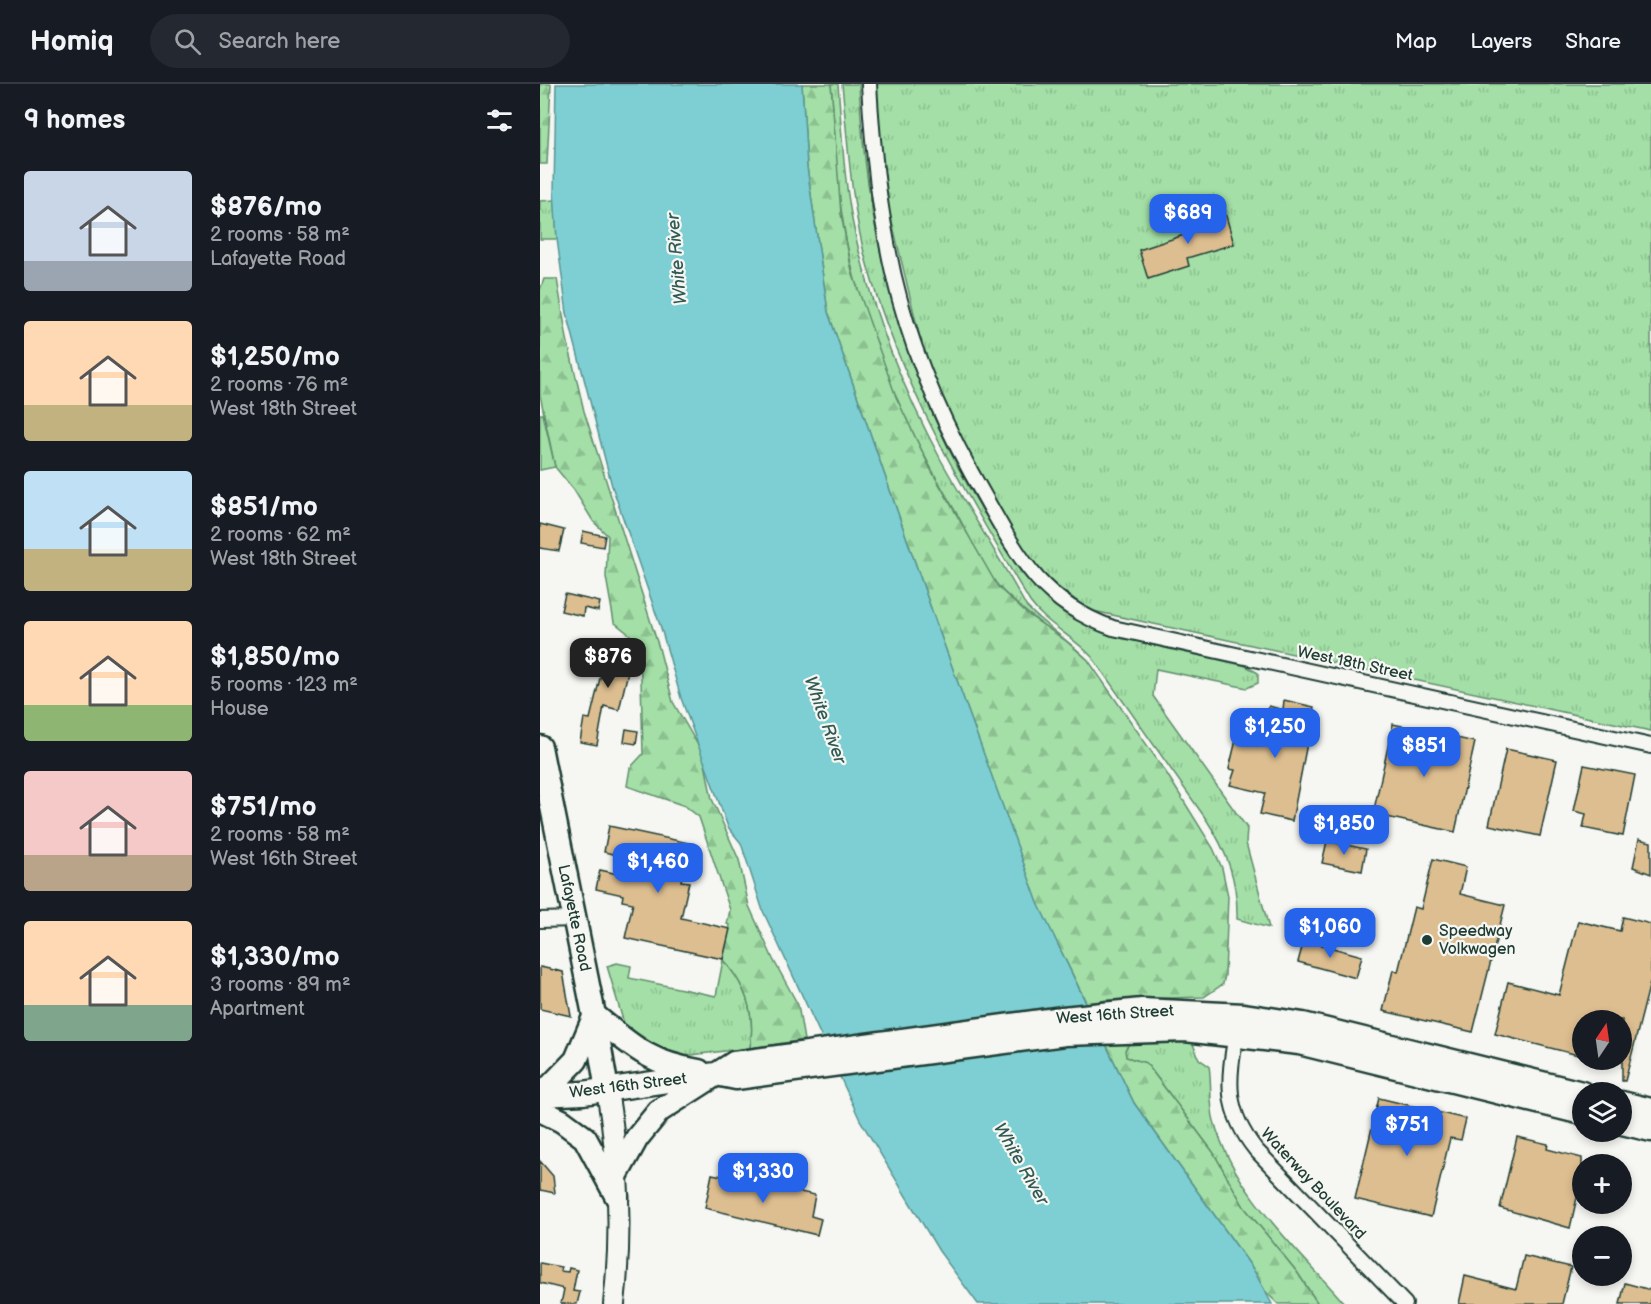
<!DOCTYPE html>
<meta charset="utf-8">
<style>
:root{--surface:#171b24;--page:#242831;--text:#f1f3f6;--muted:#9ea1a6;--line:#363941;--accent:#2563eb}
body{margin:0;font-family:"Balsamiq Sans",sans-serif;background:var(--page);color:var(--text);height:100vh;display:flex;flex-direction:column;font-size:22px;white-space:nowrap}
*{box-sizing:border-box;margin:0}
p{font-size:20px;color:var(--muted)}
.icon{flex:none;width:33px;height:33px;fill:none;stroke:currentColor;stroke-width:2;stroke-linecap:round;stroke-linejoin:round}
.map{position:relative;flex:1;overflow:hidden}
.drawer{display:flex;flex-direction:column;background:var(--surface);width:540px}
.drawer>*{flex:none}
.needle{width:39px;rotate:13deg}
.controls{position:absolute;left:1032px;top:926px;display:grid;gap:12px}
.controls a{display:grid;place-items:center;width:60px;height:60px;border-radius:50%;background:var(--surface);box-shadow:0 3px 9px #0003;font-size:30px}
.price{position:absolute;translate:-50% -51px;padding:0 14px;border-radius:12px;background:var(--accent);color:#fff;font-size:20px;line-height:39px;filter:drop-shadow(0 2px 3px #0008)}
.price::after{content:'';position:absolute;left:50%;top:36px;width:18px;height:14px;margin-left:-9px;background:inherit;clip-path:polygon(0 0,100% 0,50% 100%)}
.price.on{background:#222;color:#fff}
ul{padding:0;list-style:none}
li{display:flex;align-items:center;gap:18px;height:150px;padding:0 24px}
li span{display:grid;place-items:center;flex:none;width:168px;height:120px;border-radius:6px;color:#555}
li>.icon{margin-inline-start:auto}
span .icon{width:72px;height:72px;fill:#fffc;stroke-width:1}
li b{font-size:26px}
h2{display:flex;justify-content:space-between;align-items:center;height:72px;padding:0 24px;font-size:26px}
header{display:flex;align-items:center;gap:36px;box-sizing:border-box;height:84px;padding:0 30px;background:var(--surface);border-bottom:2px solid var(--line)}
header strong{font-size:28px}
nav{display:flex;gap:33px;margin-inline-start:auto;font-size:21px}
.search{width:420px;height:54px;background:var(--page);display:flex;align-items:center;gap:15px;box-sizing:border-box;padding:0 21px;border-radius:33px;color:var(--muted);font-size:22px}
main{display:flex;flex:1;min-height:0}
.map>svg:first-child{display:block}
.grass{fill:url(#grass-tufts);stroke:#618e6d;stroke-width:1.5}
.forest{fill:url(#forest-firs);stroke:#618e6d;stroke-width:1.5}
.park{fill:#a3dfa6;stroke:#618e6d;stroke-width:1.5}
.water{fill:#7ecfd3;stroke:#589593;stroke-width:1.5}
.building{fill:#ddbe90;stroke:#1f3d34;stroke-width:1.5}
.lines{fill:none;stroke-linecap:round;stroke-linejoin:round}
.minor-casing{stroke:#1f3d34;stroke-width:18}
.secondary-casing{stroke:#1f3d34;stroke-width:24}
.primary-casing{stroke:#1f3d34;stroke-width:27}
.minor{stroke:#f6f6f2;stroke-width:14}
.secondary{stroke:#f6f6f2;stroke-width:20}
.primary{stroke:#f6f6f2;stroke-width:22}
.poi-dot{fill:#1f3d34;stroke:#f6f6f2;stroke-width:2}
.labels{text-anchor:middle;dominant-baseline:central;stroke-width:4.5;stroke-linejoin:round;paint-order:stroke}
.street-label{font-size:16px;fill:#1f3d34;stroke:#f6f6f2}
.poi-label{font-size:16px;fill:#1f3d34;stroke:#f6f6f2;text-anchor:start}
.water-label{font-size:18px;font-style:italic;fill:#325a54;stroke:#f6f6f2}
</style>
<header>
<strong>Homiq</strong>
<div class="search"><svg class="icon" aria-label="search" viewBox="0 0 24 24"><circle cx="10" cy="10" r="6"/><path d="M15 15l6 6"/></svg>Search here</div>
<nav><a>Map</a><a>Layers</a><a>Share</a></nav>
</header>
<main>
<section class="drawer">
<h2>9 homes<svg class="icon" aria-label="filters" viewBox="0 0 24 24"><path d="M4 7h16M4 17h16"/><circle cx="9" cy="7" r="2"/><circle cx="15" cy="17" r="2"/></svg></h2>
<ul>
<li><span style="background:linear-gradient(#c9d6e8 75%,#9aa5b1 0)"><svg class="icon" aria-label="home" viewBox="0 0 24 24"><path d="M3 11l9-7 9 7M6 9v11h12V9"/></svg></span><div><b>$876/mo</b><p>2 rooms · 58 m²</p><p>Lafayette Road</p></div></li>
<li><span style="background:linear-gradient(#ffd9b3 70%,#c2b280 0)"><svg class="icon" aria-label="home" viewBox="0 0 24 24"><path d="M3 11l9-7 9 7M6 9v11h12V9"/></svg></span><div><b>$1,250/mo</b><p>2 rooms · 76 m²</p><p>West 18th Street</p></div></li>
<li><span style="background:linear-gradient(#bfe0f5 65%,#c2b280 0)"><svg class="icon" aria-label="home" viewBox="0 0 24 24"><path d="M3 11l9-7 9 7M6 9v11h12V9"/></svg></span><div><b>$851/mo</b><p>2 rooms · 62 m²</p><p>West 18th Street</p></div></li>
<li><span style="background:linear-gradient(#ffd9b3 70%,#8fb573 0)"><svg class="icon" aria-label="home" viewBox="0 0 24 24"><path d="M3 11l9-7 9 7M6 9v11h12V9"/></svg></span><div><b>$1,850/mo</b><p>5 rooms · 123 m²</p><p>House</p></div></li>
<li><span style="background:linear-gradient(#f6c9c9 70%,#b9a48a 0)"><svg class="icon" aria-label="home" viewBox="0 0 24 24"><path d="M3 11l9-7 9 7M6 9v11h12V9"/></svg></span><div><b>$751/mo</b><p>2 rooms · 58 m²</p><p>West 16th Street</p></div></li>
<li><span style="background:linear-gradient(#ffd9b3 70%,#7fa58c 0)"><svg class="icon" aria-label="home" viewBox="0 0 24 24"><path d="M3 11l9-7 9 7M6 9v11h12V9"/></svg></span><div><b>$1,330/mo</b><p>3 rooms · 89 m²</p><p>Apartment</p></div></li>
</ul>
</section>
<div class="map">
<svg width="1111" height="1220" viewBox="0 0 1111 1220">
<defs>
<pattern id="grass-tufts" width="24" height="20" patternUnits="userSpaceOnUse" patternTransform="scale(1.5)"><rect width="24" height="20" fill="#a3dfa6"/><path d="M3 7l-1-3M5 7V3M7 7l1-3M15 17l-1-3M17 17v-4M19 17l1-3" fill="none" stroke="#8cc090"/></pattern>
<pattern id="forest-firs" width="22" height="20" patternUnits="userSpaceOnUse" patternTransform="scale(1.5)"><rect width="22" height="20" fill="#a3dfa6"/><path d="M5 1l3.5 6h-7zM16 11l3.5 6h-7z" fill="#8cc090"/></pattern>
</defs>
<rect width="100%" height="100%" fill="#f6f6f2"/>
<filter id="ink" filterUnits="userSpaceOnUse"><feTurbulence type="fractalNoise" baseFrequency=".0167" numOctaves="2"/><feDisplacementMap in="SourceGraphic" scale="12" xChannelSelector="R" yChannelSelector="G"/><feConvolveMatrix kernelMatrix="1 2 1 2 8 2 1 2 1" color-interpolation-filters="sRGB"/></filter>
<g filter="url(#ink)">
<!-- grass -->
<path class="grass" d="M 291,0 L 298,0 C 302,51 304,104 316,154 C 333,230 364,307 401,376 C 428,425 459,472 486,522 C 505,542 528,556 548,576 C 520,551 486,532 460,504 C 445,488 429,451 417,430 C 363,339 317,237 302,131 C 295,88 295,43 291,0 Z
M 302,0 L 319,0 C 326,158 367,308 452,442 C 472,474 492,508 524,529 C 567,556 654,569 706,582 L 718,589 L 718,599 L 707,604 L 616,585 L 613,612 L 707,744 L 706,759 L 729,844 L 697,835 C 698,797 687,767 666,735 L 552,573 C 533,552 506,540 490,518 C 426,410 361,302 327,180 C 311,122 308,60 302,0 Z
M 337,0 L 1111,0 L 1111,647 L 549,526 L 493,484 L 444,403 L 390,296 L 336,71 Z
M 15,116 L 17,155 L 0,155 L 0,117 Z
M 183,876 C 206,901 216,930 210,964 L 134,973 L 126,971 L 85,943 L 67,882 L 77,879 L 91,882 L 89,894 L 176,912 Z
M 592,955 L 655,956 L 653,960 L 659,975 L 669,982 C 672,1001 669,1019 674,1037 C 695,1111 757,1164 805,1220 L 778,1220 L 757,1188 L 704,1123 L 673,1068 L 606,979 L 586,973 L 585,966 Z"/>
<!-- forest -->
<path class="forest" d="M 0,0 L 11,0 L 7,80 L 0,80 Z
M 262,0 L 291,0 L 301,130 L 312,188 L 356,313 L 391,386 L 458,503 L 487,530 L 526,557 L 548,576 L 627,690 L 673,764 L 682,784 L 688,812 L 685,891 L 683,900 L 664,913 L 566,916 L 547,920 L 498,820 L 394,533 L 288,228 L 267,83 Z
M 4,195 L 17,195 L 27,255 L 44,327 L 119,564 L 133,618 L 163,670 L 172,715 L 199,776 L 209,822 L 233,875 L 258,921 L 264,956 L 210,964 C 216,930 206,901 183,876 L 190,841 L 187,840 L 190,826 L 159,733 L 145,722 L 87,702 L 90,684 L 103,670 L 100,559 L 74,538 L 66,493 L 68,452 L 53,437 L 34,406 L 15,383 L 0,311 L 0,206 Z
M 592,955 L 585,966 L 586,973 L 606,979 L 673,1068 L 704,1123 L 757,1188 L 778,1220 L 738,1220 L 725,1207 L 713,1185 L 594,1019 L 564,956 Z"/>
<!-- park -->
<path class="park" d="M 0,330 L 3,330 L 15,383 L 0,386 Z"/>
<!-- water -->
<path class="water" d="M 16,0 L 262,0 L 267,83 L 288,228 L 394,533 L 498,819 L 594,1019 L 713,1185 L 732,1220 L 438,1220 L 399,1167 L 320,1036 L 223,827 L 201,759 L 188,743 L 141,614 L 121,544 L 72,402 L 27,229 L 17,155 L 14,108 Z"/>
<!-- building -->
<path class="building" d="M 684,125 L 694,160 L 647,174 L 649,182 L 608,195 L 599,166 L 650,149 L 646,137 Z
M 0,440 L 24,446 L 19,467 L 0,464 Z
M 43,447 L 65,452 L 63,463 L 41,459 Z
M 25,510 L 60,518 L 58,527 L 44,524 L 43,532 L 21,527 Z
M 73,554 L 97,558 L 95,569 L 86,567 L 83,587 L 88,588 L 79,626 L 64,622 L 57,661 L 40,658 L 44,634 L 50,635 L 63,582 L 67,583 Z
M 744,616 L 774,623 L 752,737 L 720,730 L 725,709 L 690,701 L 695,686 L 689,685 L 696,656 L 720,662 L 729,622 L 743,626 Z
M 853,640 L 935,658 L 915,748 L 833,730 Z
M 86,645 L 98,647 L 96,660 L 84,658 Z
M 966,665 L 1017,676 L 1000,752 L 949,741 Z
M 1044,681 L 1095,691 L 1083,752 L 1043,744 L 1046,730 L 1034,727 Z
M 69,742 L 149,759 L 141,797 L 149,798 L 141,834 L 190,845 L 183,875 L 85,854 L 93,819 L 82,817 L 83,811 L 56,805 L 60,786 L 87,792 L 91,774 L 64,768 Z
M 1099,755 L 1111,758 L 1111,790 L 1093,783 Z
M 787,757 L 826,765 L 822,787 L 782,779 Z
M 893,775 L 926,783 L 920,810 L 965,821 L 933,948 L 843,927 L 853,886 L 858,888 L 874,823 L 881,825 Z
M 1083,833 L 1111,840 L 1111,895 L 1085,997 L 1082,997 L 1082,936 L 1042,936 L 1042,972 L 955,950 L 968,898 L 1019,911 L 1038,837 L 1080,847 Z
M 764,856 L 822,872 L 816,894 L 758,878 Z
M 0,883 L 23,888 L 31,932 L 0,925 Z
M 839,1014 L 926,1035 L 921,1056 L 910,1054 L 891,1133 L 815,1115 Z
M 977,1053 L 1008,1060 L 1007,1065 L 1042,1074 L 1042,1092 L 1030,1144 L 960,1124 Z
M 0,1077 L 13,1092 L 15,1109 L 0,1106 Z
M 172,1090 L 275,1111 L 271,1132 L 281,1135 L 277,1151 L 165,1124 Z
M 984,1172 L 1031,1183 L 1022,1220 L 919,1220 L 925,1192 L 976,1205 Z
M 0,1179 L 21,1183 L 20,1187 L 28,1188 L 29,1184 L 37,1186 L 33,1207 L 40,1208 L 37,1220 L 21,1220 L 24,1205 L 0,1199 Z
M 1085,1199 L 1111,1206 L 1111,1220 L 1080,1220 Z"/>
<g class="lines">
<!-- minor casing -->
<g class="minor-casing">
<path id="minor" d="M 329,0 C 338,164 363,272 446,415 C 480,476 503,519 573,544 L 1111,662
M 0,836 L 35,835
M 696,950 C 688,997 684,1026 716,1066 L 865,1220"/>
</g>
<!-- secondary casing -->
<g class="secondary-casing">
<path id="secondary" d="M 67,1006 C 79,1076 82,1149 74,1220"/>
</g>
<!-- primary casing -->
<g class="primary-casing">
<path id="primary" d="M 0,663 L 56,941 L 67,1006
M 54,931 C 93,963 109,979 159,987
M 0,1011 L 43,1009 L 176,990 L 196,994 L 525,950 L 645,946 L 759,959 L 1042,1029
M 2,1011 L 36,976 L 54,933
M 1082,1019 L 1111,1026
M 0,1026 L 22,1037 L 45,1054 L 77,1113
M 1082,1039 L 1111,1046
M 76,1092 L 97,1054 L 119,1027 L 194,979 L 523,934 L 602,926 L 704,931 L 763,940 L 1042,1009"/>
</g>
<!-- minor -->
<use href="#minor" class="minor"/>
<!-- secondary -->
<use href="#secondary" class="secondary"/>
<!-- primary -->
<use href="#primary" class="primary"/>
</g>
</g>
<!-- markers -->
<circle class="poi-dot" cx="887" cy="856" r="6"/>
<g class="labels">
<!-- street labels -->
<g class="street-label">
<text transform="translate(815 580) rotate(12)">West 18th Street</text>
<text transform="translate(34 834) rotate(78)">Lafayette Road</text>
<text transform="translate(575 931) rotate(-4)">West 16th Street</text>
<text transform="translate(88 1002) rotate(-7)">West 16th Street</text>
<text transform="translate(773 1100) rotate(47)">Waterway Boulevard</text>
</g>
<!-- poi labels -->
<g class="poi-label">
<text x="899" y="847">Speedway<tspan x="899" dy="18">Volkwagen</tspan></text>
</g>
<!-- water labels -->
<g class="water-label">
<text transform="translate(137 175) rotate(-95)">White River</text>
<text transform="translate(285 636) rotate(70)">White River</text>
<text transform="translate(481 1080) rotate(60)">White River</text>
</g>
</g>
</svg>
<div class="controls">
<a><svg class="needle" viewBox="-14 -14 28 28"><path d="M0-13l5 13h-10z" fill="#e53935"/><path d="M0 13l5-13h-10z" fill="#9ea1a6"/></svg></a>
<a><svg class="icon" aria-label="layers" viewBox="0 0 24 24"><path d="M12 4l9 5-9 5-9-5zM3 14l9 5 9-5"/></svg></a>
<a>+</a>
<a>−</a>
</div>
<b class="price" style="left:648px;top:161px">$689</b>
<b class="price on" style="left:68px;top:605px">$876</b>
<b class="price" style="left:735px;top:675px">$1,250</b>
<b class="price" style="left:884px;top:694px">$851</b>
<b class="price" style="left:804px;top:772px">$1,850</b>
<b class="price" style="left:118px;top:810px">$1,460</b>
<b class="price" style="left:790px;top:875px">$1,060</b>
<b class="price" style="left:867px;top:1073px">$751</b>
<b class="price" style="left:223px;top:1120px">$1,330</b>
</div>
</main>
